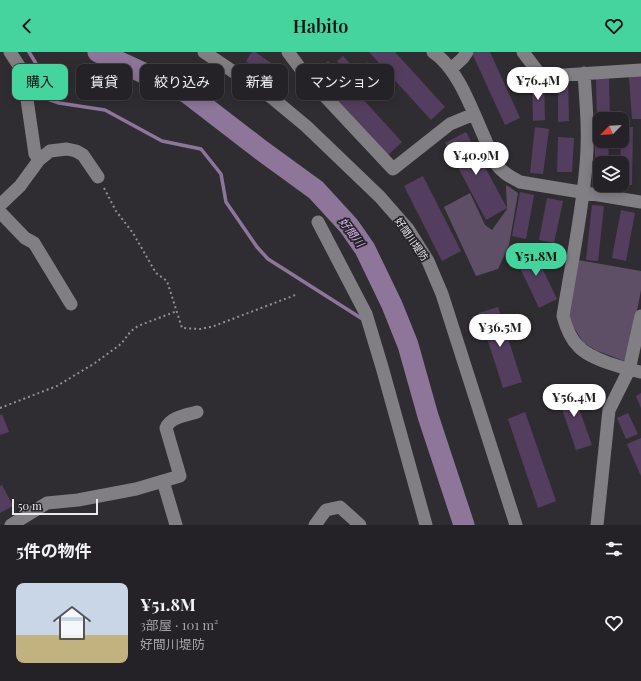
<!DOCTYPE html>
<html lang="ja">
<meta charset="utf-8">
<style>
:root{--surface:#242226;--page:#302f32;--text:#f1f3f6;--muted:#a3a4a7;--line:#413f43;--accent:#46d49e}
body{margin:0;font-family:"Playfair Display","Noto Sans JP",serif;background:var(--page);color:var(--text);height:100vh;display:flex;flex-direction:column;font-size:15px;white-space:nowrap}
*{box-sizing:border-box;margin:0}
p{font-size:13px;color:var(--muted)}
.icon{flex:none;width:22px;height:22px;fill:none;stroke:currentColor;stroke-width:2;stroke-linecap:round;stroke-linejoin:round}
.map{position:relative;height:473px;overflow:hidden}
.drawer{display:flex;flex-direction:column;background:var(--surface);flex:1}
.drawer>*{flex:none}
.guide{position:absolute;left:12px;top:12px;width:400px;height:36px;display:flex;gap:8px}
.needle{width:26px;rotate:245deg}
.tools{position:absolute;left:593px;top:60px;display:grid;gap:8px}
.tools a{display:grid;place-items:center;width:36px;height:36px;border-radius:8px;background:var(--surface);box-shadow:0 2px 10px #0003,0 0 0 1px var(--line);font-size:20px}
.scale{position:absolute;left:12px;bottom:10px;width:86px;box-sizing:border-box;padding-left:4px;border:2px solid #eceaed;border-top:0;font-size:11px;line-height:14px;white-space:nowrap;color:#eceaed;-webkit-text-stroke:3px #262428;paint-order:stroke}
.price{position:absolute;translate:-50% -34px;padding:0 9px;border-radius:14px;background:#fff;color:#222;font-size:13px;line-height:26px;filter:drop-shadow(0 1px 2px #0008)}
.price::after{content:'';position:absolute;left:50%;top:24px;width:12px;height:9px;margin-left:-6px;background:inherit;clip-path:polygon(0 0,100% 0,50% 100%)}
.price.active{background:var(--accent);color:#111}
ul{padding:0;list-style:none}
li{display:flex;align-items:center;gap:12px;height:100px;padding:0 16px}
li+li{border-top:1px solid var(--line)}
li span{display:grid;place-items:center;flex:none;width:112px;height:80px;border-radius:8px;color:#555}
li>.icon{margin-inline-start:auto}
span .icon{width:48px;height:48px;fill:#fffc;stroke-width:1}
li b{font-size:17px}
h2{display:flex;justify-content:space-between;align-items:center;height:48px;padding:0 16px;font-size:17px}
.tag{padding:0 14px;border-radius:8px;background:var(--surface);box-shadow:0 2px 10px #0003,0 0 0 1px var(--line);font-size:14px;line-height:36px}
.tag.active{background:var(--accent);color:#111}
header{display:flex;justify-content:space-between;align-items:center;height:52px;padding:0 16px;background:var(--accent);color:#111;font-size:18px;font-weight:600}
.map>svg:first-child{display:block}
.green{fill:#5e4f66}
.lines{fill:none;stroke-linecap:round;stroke-linejoin:round}
.stream{stroke:#8d769a;stroke-width:3.5}
.river{stroke:#8d769a;stroke-width:21}
.building{fill:#543e5f}
.path{stroke:#918f93;stroke-width:2;stroke-dasharray:2 3;stroke-linecap:butt}
.minor{stroke:#827f84;stroke-width:13}
.labels{text-anchor:middle;dominant-baseline:central;stroke-width:3.5;stroke-linejoin:round;paint-order:stroke}
.street-label{font-size:10px;fill:#eceaed;stroke:#262428}
.water-label{font-size:11px;font-style:italic;fill:#dbb5ef;stroke:#262428}
</style>
<header><svg class="icon" aria-label="back" viewBox="0 0 24 24"><path d="M15 5l-7 7 7 7"/></svg>Habito<svg class="icon" aria-label="heart" viewBox="0 0 24 24"><path d="M12 20l-8-8c-3-5 5-10 8-4 3-6 11-1 8 4z"/></svg></header>
<div class="map">
<svg width="641" height="473" viewBox="0 0 641 473">
<rect width="100%" height="100%" fill="#302d32"/>
<!-- green -->
<path class="green" d="M 506,133 L 518,141 L 509,193 L 498,217 L 476,224 L 444,155 L 470,141 L 485,173 L 492,178 L 507,157 Z
M 578,208 L 641,219 L 641,238 L 628,307 L 624,309 L 595,298 L 583,290 L 573,274 L 569,263 Z"/>
<g class="lines">
<!-- stream -->
<path class="stream" d="M 29,0 L 37,13 L 37,29 L 45,46 L 59,51 L 105,58 L 162,89 L 201,97 L 221,122 L 226,150 L 257,195 L 268,207 L 364,268"/>
<!-- river -->
<path class="river" d="M 98,0 L 187,41 L 261,98 L 316,138 L 349,174 L 365,197 L 392,253 L 408,293 L 428,364 L 464,473"/>
</g>
<!-- building -->
<path class="building" d="M 252,0 L 255,0 L 274,13 L 266,24 L 246,9 Z
M 369,0 L 395,0 L 445,55 L 431,68 Z
M 476,0 L 490,0 L 520,66 L 505,73 L 472,1 Z
M 343,4 L 354,16 L 348,22 L 337,9 Z
M 328,9 L 402,90 L 388,103 L 313,23 Z
M 367,10 L 388,32 L 377,42 L 356,20 Z
M 641,24 L 641,67 L 632,67 L 629,25 Z
M 558,27 L 568,27 L 569,69 L 558,70 Z
M 596,27 L 609,27 L 610,67 L 597,68 Z
M 532,29 L 544,29 L 545,68 L 533,69 Z
M 535,75 L 549,77 L 543,122 L 530,121 Z
M 594,75 L 600,75 L 600,89 L 608,89 L 609,111 L 600,111 L 600,129 L 596,129 Z
M 622,75 L 633,75 L 632,133 L 622,133 L 622,111 L 620,111 Z
M 466,80 L 507,156 L 486,168 L 445,91 Z
M 558,85 L 574,86 L 572,120 L 557,120 Z
M 423,124 L 461,199 L 442,209 L 404,134 Z
M 520,140 L 534,143 L 526,187 L 512,184 Z
M 547,146 L 563,149 L 554,191 L 539,188 Z
M 592,153 L 604,154 L 598,209 L 586,208 Z
M 621,158 L 635,161 L 626,209 L 612,206 Z
M 532,195 L 557,247 L 539,256 L 514,203 Z
M 498,255 L 522,330 L 503,336 L 479,261 Z
M 571,334 L 592,393 L 576,398 L 556,339 Z
M 641,341 L 641,356 L 636,344 Z
M 525,360 L 556,449 L 538,456 L 508,367 Z
M 628,361 L 638,382 L 626,387 L 617,366 Z
M 2,362 L 9,380 L 0,383 L 0,363 Z
M 641,386 L 641,424 L 627,392 Z
M 2,433 L 13,454 L 0,461 L 0,434 Z"/>
<g class="lines">
<!-- path -->
<path class="path" d="M 104,136 L 116,159 L 133,181 L 156,221 L 167,229 L 182,276 L 201,277 L 214,274 L 298,242
M 0,356 L 57,334 L 95,311 L 121,292 L 131,279 L 138,274 L 177,259"/>
<!-- minor -->
<path class="minor" d="M 204,0 L 271,45 L 306,74 L 380,145 L 408,177 L 428,209 L 442,242 L 516,473
M 288,0 L 306,24 L 393,117 L 450,72 L 474,62
M 433,0 C 459,17 473,61 486,89 C 489,96 491,105 496,112 C 502,121 511,125 520,130 L 641,150
M 523,0 L 538,20 L 548,24 L 641,18
M 451,17 L 463,6 L 467,0
M 584,21 C 586,51 589,82 586,113 C 582,163 571,214 563,264 C 566,275 570,286 578,294 C 589,307 625,317 641,320
M 39,108 L 50,99 L 67,97 L 76,99 L 83,103 L 98,125
M 0,153 L 20,134 L 39,108 L 35,102 L 23,20 L 10,0
M 0,160 L 25,186 L 34,191 L 71,252
M 318,170 L 366,262 L 382,315 L 426,473
M 163,429 L 176,473
M 11,473 L 47,451 L 78,448 L 136,437 L 180,424 L 166,376 C 170,365 187,363 197,360
M 315,473 L 326,458 L 340,455 L 360,473
M 597,473 L 609,358 L 629,318 L 641,264"/>
</g>
<g class="labels">
<!-- street labels -->
<g class="street-label">
<text transform="translate(412 187) rotate(55)">好間川堤防</text>
</g>
<!-- water labels -->
<g class="water-label">
<text transform="translate(352 180) rotate(53)">好間川</text>
</g>
</g>
</svg>
<div class="tools">
<a><svg class="needle" viewBox="-14 -14 28 28"><path d="M0-13l5 13h-10z" fill="#e53935"/><path d="M0 13l5-13h-10z" fill="#a3a4a7"/></svg></a>
<a><svg class="icon" aria-label="layers" viewBox="0 0 24 24"><path d="M12 4l9 5-9 5-9-5zM3 14l9 5 9-5"/></svg></a>
</div>
<div class="scale">50 m</div>
<b class="price" style="left:538px;top:49px">¥76.4M</b>
<b class="price" style="left:476px;top:124px">¥40.9M</b>
<b class="price active" style="left:536px;top:225px">¥51.8M</b>
<b class="price" style="left:500px;top:296px">¥36.5M</b>
<b class="price" style="left:574px;top:366px">¥56.4M</b>
<div class="guide">
<a class="tag active">購入</a>
<a class="tag">賃貸</a>
<a class="tag">絞り込み</a>
<a class="tag">新着</a>
<a class="tag">マンション</a>
</div>
</div>
<section class="drawer">
<h2>5件の物件<svg class="icon" aria-label="filters" viewBox="0 0 24 24"><path d="M4 7h16M4 17h16"/><circle cx="9" cy="7" r="2"/><circle cx="15" cy="17" r="2"/></svg></h2>
<ul>
<li><span style="background:linear-gradient(#c9d6e8 65%,#c2b280 0)"><svg class="icon" aria-label="home" viewBox="0 0 24 24"><path d="M3 11l9-7 9 7M6 9v11h12V9"/></svg></span><div><b>¥51.8M</b><p>3部屋 · 101 m²</p><p>好間川堤防</p></div><svg class="icon" aria-label="heart" viewBox="0 0 24 24"><path d="M12 20l-8-8c-3-5 5-10 8-4 3-6 11-1 8 4z"/></svg></li>
</ul>
</section>
